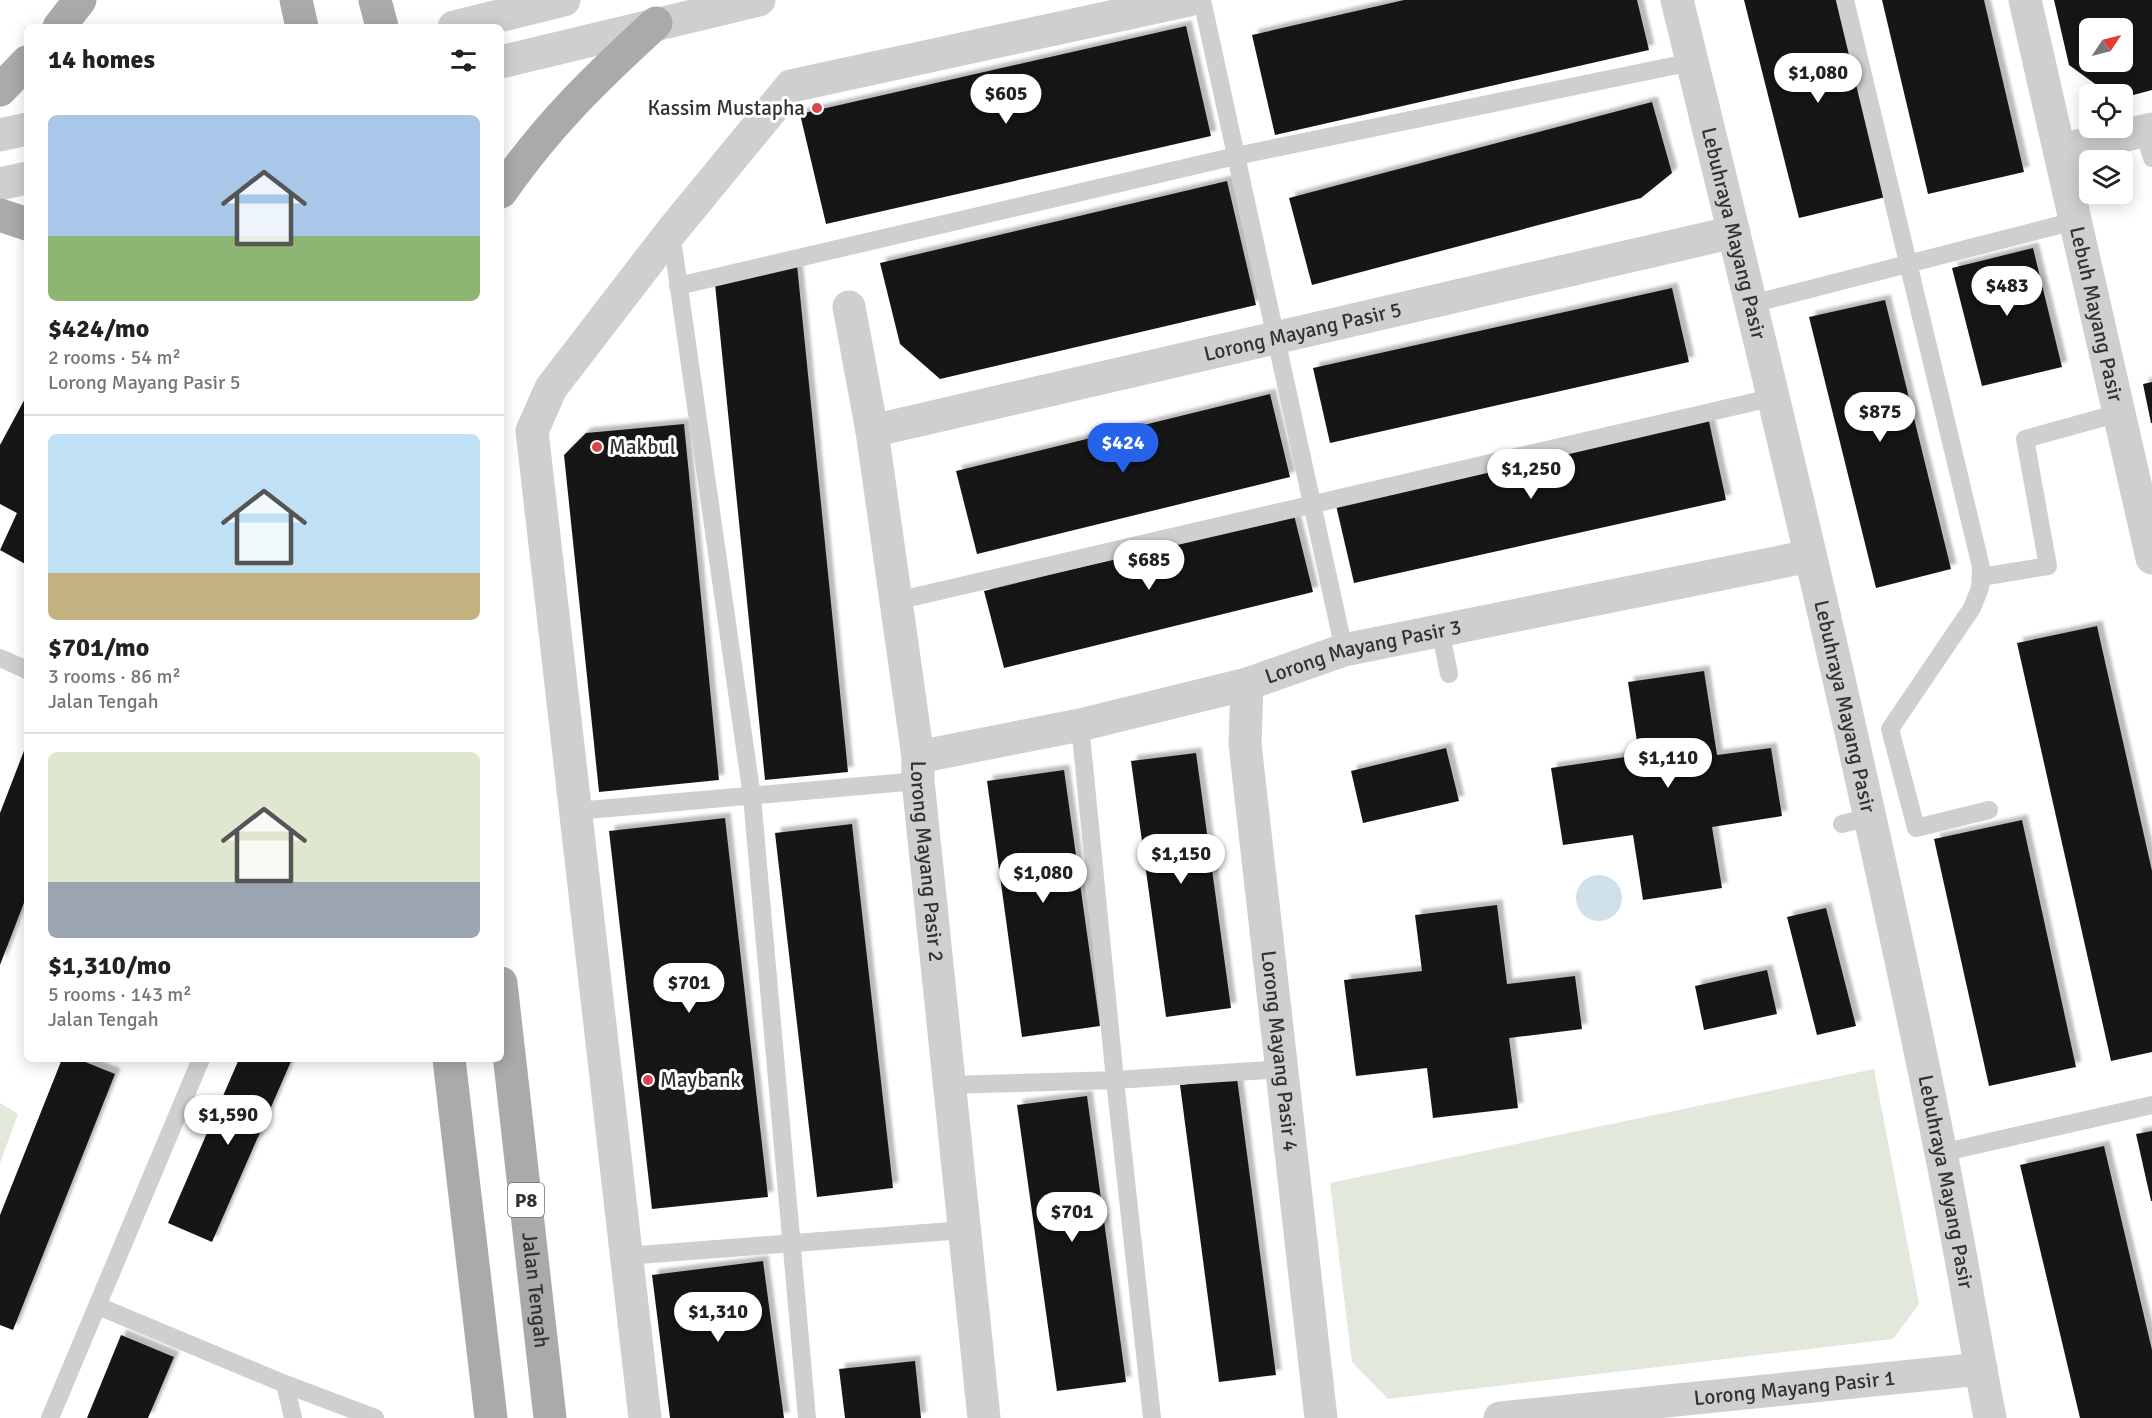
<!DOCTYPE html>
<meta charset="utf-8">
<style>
:root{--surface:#fff;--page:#f2f2f2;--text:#222;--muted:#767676;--line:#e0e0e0;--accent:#2563eb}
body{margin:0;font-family:Signika,sans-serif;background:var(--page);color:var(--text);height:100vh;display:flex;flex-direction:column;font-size:22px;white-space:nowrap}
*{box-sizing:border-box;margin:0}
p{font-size:20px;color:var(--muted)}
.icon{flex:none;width:33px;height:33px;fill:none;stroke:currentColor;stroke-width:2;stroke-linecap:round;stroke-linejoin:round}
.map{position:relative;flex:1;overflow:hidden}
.side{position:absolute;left:24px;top:24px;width:480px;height:1038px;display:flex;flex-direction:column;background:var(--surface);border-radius:9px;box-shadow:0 3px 15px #0003}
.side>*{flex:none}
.needle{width:39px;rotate:55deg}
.controls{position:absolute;left:2079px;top:18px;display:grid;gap:12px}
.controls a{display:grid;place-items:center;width:54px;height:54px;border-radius:9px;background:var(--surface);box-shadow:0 3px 15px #0003;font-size:30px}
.price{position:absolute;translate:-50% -51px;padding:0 14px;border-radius:21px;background:#fff;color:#222;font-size:20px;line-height:39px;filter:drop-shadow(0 2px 3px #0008)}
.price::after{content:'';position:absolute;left:50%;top:36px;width:18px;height:14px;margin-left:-9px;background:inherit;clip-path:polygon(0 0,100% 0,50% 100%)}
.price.current{background:var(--accent);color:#fff}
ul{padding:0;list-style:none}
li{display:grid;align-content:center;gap:12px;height:318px;padding:0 24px}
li+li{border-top:2px solid var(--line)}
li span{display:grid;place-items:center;height:186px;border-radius:9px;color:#555}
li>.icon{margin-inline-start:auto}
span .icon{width:108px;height:108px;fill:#fffc;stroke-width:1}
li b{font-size:26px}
h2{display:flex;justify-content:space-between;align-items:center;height:72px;padding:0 24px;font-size:26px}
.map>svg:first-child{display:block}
.green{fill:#e2e8dc}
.water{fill:#d0e0eb}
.building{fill:#191919;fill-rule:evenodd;filter:url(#shadow)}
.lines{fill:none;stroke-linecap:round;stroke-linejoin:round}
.service{stroke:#cfcfcf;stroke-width:18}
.minor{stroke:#cfcfcf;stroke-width:33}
.tertiary{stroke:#cfcfcf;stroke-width:33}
.primary{stroke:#aaa;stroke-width:33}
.poi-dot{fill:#d8454e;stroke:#fff;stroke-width:2}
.labels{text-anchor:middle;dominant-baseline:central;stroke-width:6;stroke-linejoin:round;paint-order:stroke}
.shield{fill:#fff;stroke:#707070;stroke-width:1.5}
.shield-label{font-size:20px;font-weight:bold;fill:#323232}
.poi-label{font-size:21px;fill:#323232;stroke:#fff;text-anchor:start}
.street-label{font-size:21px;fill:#323232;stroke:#fff}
</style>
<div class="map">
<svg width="2152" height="1418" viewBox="0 0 2152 1418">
<defs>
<filter id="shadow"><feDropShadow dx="5.5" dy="-5.5" stdDeviation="1.5" flood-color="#0004"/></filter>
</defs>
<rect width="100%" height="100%" fill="#fff"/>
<!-- green -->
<path class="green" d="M 1874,1069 L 1919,1304 L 1893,1339 L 1388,1399 L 1352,1362 L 1330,1183 Z
M 0,1103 L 18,1114 L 0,1163 Z"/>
<!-- water -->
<path class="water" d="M1576 898a23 23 0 1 1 46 0a23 23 0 1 1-46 0Z"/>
<!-- building -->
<path class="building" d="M 1404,0 L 1637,0 L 1649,50 L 1275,135 L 1252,35 Z
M 1744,0 L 1841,0 L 1890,196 L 1799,218 Z
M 1882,0 L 1984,0 L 2024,172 L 1928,194 Z
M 2054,0 L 2152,0 L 2152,90 L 2122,98 L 2122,94 L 2109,94 L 2069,65 ZM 2090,28 L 2122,28 L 2122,62 L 2090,62 Z
M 1186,26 L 1211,136 L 826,224 L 800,114 Z
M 1652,102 L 1672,173 L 1641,198 L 1312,285 L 1289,198 Z
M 1227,181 L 1256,305 L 940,379 L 900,344 L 880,263 Z
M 2033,248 L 2062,367 L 1982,386 L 1952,268 Z
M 797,265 L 848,772 L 765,780 L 715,284 Z
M 1672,288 L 1689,362 L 1330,443 L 1313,368 Z
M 1885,300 L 1951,569 L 1876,588 L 1809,317 Z
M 2152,382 L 2152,423 L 2151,423 L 2143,384 Z
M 1270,394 L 1290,477 L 977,554 L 956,471 Z
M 27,395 L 27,565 L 0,550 L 17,513 L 0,504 L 0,445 Z
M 1708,417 L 1726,500 L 1354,583 L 1335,501 Z
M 684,424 L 719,780 L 599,792 L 564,455 L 586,433 Z
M 1294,515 L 1313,592 L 1004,668 L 984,591 Z
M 2097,626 L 2152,871 L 2152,1052 L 2111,1061 L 2017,643 Z
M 1704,671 L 1717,755 L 1771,748 L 1782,816 L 1712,827 L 1722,888 L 1643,900 L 1633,835 L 1563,845 L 1551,768 L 1639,755 L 1628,682 Z
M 27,743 L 27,895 L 0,965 L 0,813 Z
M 1446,748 L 1459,801 L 1363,823 L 1351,771 Z
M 1196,753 L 1231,1008 L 1166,1017 L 1131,761 Z
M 1064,770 L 1100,1026 L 1022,1037 L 987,781 Z
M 725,818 L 768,1197 L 652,1209 L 609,831 Z
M 2022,820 L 2076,1067 L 1989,1086 L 1934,839 Z
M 852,824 L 893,1188 L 817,1197 L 775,833 Z
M 1497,905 L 1507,984 L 1575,976 L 1582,1029 L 1509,1038 L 1518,1108 L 1433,1118 L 1427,1068 L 1356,1076 L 1344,980 L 1422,971 L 1415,915 Z
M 1826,908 L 1856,1026 L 1817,1035 L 1787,917 Z
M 1767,970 L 1777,1014 L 1704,1030 L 1695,986 Z
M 62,1059 L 78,1059 L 115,1074 L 13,1330 L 0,1325 L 0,1215 Z
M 239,1059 L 292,1059 L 212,1242 L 168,1223 Z
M 1237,1078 L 1276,1375 L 1219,1382 L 1180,1085 Z
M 1087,1096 L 1126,1382 L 1057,1391 L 1017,1105 Z
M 2152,1131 L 2152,1201 L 2151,1201 L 2136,1134 Z
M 2104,1146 L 2152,1350 L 2152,1418 L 2080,1418 L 2020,1165 Z
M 763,1261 L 784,1418 L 670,1418 L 652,1275 Z
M 121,1335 L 174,1357 L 148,1418 L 87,1418 Z
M 915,1361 L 921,1418 L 845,1418 L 839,1369 Z"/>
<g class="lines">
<!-- service -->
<path class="service" d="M 1202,0 L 1344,650
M 1845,0 L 1981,567 L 1980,588 L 1972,608 L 1890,729 L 1916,828 L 1989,810
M 2144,131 L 2152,158
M 671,232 L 752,797 L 807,1418
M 678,286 L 1236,156 L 1692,62
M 1752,304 L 2075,221
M 1981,577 L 2048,566 L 2025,439 L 2119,413
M 896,601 L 1775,397
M 1440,629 L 1449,674
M 0,658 L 27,670
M 1080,725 L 1115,1080 L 1152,1418
M 576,811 L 918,781
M 1842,824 L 1869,817
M 948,1085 L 1115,1080 L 1282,1069
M 1941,1153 L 2152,1105
M 626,1256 L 964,1230
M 98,1306 L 285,1384 L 375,1418
M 285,1384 L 293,1418
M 50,1418 L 201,1059"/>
<!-- minor -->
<g class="minor">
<path id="s1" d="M 1677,0 C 1771,383 1863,766 1941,1153 C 1959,1241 1973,1330 1990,1418"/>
<path id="s2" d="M 2025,0 L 2152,558"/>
<path d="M 2060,150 L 2152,129"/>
<path id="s3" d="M 849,307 L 872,431 L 918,757 L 918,781 L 984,1418"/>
<path id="s4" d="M 872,431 L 1734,232"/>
<path id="s5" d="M 1247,684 L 1245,744 L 1321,1418"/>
<path id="s6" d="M 918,757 L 1080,725 L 1247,684 L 1344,650 L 1810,556"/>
<path d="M 645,1418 L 532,431 L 551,388 L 671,232 L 791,86 L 1189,0"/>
<path id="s7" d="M 1500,1418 L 1981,1369"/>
</g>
<!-- tertiary -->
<path class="tertiary" d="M 454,27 L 564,0
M 501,62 L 759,0
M 0,135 L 27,129
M 0,184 L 27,178"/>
<!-- primary -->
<g class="primary">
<path d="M 296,0 L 302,27"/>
<path d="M 375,0 L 382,27"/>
<path d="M 59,27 L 80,0"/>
<path d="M 0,90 L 27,62"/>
<path d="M 501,192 C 547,125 597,77 656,23"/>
<path d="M 0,215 L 27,224"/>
<path id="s8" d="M 501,983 L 550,1418"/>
<path d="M 449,1059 L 491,1418"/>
</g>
</g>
<!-- markers -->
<g class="poi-dot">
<circle cx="817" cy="108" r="6"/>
<circle cx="597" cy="447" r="6"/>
<circle cx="648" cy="1080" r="6"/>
</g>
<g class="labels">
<!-- shield labels -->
<rect class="shield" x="508" y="1183" width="36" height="34" rx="4.5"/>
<g class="shield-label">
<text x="526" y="1200">P8</text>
</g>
<!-- poi labels -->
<g class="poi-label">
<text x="805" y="108" text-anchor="end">Kassim Mustapha</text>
<text x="609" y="447">Makbul</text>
<text x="660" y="1080">Maybank</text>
</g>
<!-- street labels -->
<g class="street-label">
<text stroke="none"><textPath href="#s1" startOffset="240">Lebuhraya Mayang Pasir</textPath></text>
<text stroke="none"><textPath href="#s2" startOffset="322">Lebuh Mayang Pasir</textPath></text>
<text stroke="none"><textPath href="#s4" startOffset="442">Lorong Mayang Pasir 5</textPath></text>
<text stroke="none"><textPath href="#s6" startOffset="458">Lorong Mayang Pasir 3</textPath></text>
<text stroke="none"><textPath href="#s1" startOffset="726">Lebuhraya Mayang Pasir</textPath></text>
<text stroke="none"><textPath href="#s3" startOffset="560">Lorong Mayang Pasir 2</textPath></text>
<text stroke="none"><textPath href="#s5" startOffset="369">Lorong Mayang Pasir 4</textPath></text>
<text stroke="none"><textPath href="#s1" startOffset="1212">Lebuhraya Mayang Pasir</textPath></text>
<text stroke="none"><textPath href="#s8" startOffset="309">Jalan Tengah</textPath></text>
<text stroke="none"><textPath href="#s7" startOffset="296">Lorong Mayang Pasir 1</textPath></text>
</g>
</g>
</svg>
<div class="controls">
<a><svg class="needle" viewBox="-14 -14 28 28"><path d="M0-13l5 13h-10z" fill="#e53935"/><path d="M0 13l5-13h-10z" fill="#767676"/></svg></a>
<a><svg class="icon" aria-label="locate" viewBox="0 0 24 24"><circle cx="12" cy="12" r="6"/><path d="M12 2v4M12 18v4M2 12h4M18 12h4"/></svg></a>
<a><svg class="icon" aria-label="layers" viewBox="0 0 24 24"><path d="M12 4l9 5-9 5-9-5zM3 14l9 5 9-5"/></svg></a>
</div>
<b class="price" style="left:1818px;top:104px">$1,080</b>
<b class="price" style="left:1006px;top:125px">$605</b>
<b class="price" style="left:2007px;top:317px">$483</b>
<b class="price" style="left:1880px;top:443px">$875</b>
<b class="price current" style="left:1123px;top:474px">$424</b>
<b class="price" style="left:1531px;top:500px">$1,250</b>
<b class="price" style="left:1149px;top:591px">$685</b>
<b class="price" style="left:1668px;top:789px">$1,110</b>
<b class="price" style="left:1181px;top:885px">$1,150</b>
<b class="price" style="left:1043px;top:904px">$1,080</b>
<b class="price" style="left:689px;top:1014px">$701</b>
<b class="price" style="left:228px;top:1146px">$1,590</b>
<b class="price" style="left:1072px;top:1243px">$701</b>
<b class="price" style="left:718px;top:1343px">$1,310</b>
<section class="side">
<h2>14 homes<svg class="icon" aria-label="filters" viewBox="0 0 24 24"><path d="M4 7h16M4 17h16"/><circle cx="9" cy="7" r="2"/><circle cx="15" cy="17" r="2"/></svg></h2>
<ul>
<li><span style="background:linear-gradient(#a9c7e8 65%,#8fb573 0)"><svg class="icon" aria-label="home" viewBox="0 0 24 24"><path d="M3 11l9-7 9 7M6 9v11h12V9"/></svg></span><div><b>$424/mo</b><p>2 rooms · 54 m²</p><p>Lorong Mayang Pasir 5</p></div></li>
<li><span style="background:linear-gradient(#bfe0f5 75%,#c2b280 0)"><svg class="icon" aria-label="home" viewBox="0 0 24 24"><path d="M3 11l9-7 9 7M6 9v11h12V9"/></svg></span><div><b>$701/mo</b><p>3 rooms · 86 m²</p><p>Jalan Tengah</p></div></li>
<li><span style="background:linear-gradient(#dfe7d0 70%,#9aa5b1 0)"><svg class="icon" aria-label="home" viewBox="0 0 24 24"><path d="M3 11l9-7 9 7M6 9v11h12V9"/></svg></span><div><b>$1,310/mo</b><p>5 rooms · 143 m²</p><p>Jalan Tengah</p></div></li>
</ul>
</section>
</div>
